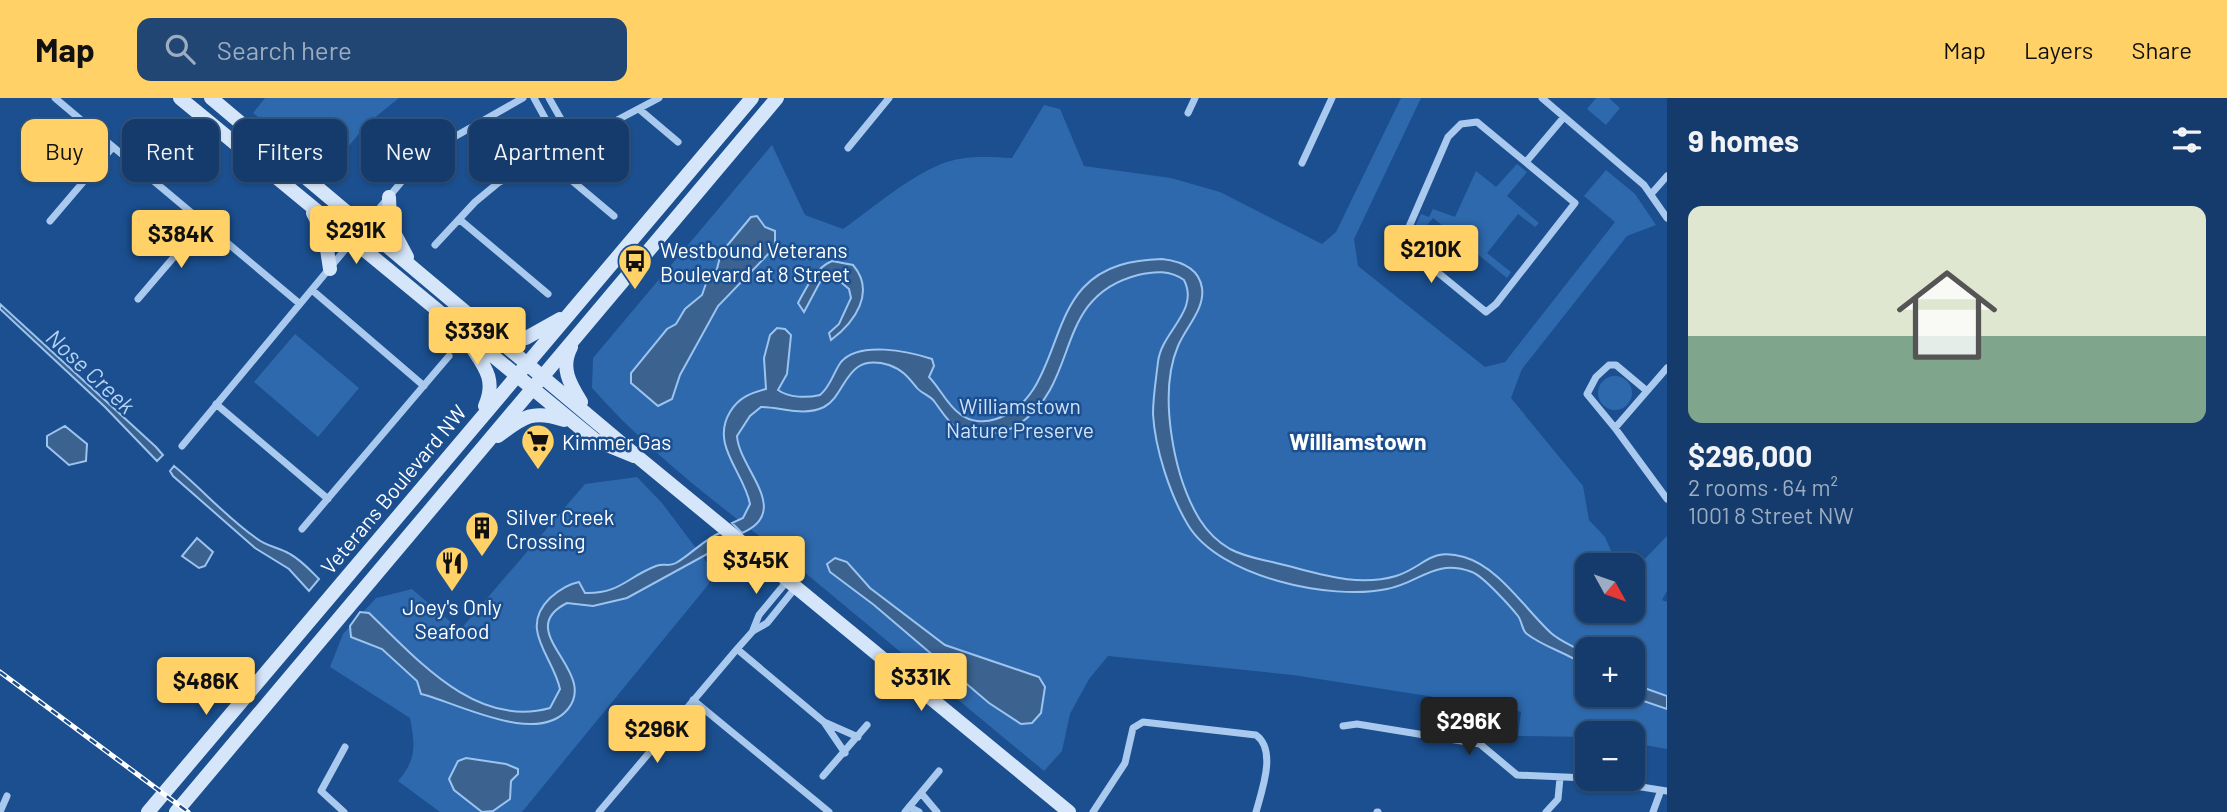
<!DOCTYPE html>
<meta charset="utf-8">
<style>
:root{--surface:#143b6b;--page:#214673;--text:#f1f3f6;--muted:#9dadc1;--line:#33557e;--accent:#ffd166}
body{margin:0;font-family:Barlow,sans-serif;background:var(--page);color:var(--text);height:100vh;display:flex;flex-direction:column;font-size:26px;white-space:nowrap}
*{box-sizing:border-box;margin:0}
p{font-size:23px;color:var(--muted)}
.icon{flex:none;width:38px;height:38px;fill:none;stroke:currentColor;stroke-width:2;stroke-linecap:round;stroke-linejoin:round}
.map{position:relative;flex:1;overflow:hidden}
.panel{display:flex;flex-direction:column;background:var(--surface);width:560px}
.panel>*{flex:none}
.top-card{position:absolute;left:21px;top:21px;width:665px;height:63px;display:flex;gap:14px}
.needle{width:46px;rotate:130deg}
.tools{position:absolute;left:1575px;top:455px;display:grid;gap:14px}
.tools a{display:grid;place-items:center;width:70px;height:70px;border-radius:14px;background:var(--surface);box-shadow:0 2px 5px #0004,0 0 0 2px var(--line);font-size:35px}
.price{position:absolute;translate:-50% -60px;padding:0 16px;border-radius:7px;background:var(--accent);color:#111;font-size:23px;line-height:46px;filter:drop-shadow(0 2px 4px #0008)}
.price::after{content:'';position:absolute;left:50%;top:42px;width:21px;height:16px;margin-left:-10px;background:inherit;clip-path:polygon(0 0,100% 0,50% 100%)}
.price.active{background:#222;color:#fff}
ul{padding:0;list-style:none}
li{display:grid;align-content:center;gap:14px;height:371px;padding:0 21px}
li+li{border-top:2px solid var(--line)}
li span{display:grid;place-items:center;height:217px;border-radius:14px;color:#555}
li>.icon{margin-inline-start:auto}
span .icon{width:126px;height:126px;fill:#fffc;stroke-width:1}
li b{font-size:30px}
h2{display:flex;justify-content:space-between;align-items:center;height:84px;padding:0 21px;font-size:30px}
.chip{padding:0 24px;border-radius:14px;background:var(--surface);box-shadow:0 2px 5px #0004,0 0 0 2px var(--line);font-size:24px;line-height:63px}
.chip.active{background:var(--accent);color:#111}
header{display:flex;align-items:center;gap:42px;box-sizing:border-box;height:98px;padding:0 35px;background:var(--accent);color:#111}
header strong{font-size:33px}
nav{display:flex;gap:38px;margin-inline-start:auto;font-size:24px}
.search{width:490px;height:63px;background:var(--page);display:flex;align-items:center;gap:18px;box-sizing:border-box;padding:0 24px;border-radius:14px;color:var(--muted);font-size:26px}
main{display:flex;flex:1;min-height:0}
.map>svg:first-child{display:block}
.green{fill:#2e69ad;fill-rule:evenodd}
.water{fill:#3c6290;stroke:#9cc4f0;stroke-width:2}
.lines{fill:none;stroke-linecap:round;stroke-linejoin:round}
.street{stroke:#a9c9ee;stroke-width:7}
.secondary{stroke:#d6e6fa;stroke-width:14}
.rail-casing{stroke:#fff;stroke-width:5}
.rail{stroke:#1b4f8f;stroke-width:2.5;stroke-dasharray:8;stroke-linecap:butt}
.labels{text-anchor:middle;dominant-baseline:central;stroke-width:5;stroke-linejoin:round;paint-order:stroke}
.poi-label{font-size:21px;fill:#fff;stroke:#1b4f8f;text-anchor:start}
.park-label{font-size:21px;fill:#cfe3fa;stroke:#1b4f8f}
.street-label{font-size:21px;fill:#fff;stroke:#1b4f8f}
.water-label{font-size:23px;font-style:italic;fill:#b5d3f5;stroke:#1b4f8f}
.neighbourhood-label{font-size:23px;font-weight:bold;fill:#fff;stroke:#1b4f8f}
</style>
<header>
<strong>Map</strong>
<div class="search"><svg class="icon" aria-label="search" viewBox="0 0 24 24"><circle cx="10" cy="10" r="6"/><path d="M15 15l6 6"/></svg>Search here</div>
<nav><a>Map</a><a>Layers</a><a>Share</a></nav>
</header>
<main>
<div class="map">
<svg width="1667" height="714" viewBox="0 0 1667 714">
<rect width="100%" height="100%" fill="#1b4f8f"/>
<!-- green -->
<path class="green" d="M 265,0 L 399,0 L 368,25 L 326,75 L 253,15 Z
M 1401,0 L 1421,0 L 1354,141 L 1358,168 L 1485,269 L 1505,264 L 1615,124 L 1584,98 L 1606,72 L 1635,96 L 1656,127 L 1627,138 L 1522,271 L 1511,300 L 1583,388 L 1589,422 L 1605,439 L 1617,467 L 1587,467 L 1587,513 L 1633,513 L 1633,473 L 1667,438 L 1667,493 L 1662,502 L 1667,504 L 1667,651 L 1633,645 L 1633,635 L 1587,635 L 1587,639 L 1518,638 L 1521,614 L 1505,610 L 1293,577 L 1108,558 L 1089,581 L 1070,616 L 1062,653 L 1044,673 L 774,449 C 711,402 644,349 592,290 L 593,260 L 772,47 L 805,117 L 843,131 C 873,110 913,75 947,64 C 968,57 991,59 1012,60 L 1044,7 L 1060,11 L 1084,68 L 1171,80 L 1220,94 L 1322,146 L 1336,134 ZM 1587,551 L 1633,551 L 1633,597 L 1587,597 Z
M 1596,0 L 1609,0 L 1620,10 L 1606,27 L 1587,11 Z
M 1517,66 L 1527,74 L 1507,98 L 1539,125 L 1535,129 L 1518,116 L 1487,155 L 1511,174 L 1507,180 L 1433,120 L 1413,144 L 1412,135 L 1421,116 L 1429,119 L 1433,111 L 1455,119 L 1476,73 L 1496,89 Z
M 295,236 L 359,290 L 318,339 L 254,284 Z
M1598 295a17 17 0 1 1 34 0a17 17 0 1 1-34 0Z
M 637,379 L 662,405 L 714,474 L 708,487 L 522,714 L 440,714 L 398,683 C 417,661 415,647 410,620 L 330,569 L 343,536 L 376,500 L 412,491 L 460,532 L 585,386 Z"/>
<!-- water -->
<path class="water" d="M 757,118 L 765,129 L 775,133 L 775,149 L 718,208 L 680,277 L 672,301 L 658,308 L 631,285 L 631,275 L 667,231 L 676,226 L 685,211 L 702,197 L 709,177 L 717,171 L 721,155 L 751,119 Z
M 1162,161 C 1179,163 1199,169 1202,190 C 1205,211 1186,229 1178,248 C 1158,295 1173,378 1200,422 C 1207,433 1218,444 1230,451 C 1245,459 1260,461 1276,465 C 1315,474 1355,490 1396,478 C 1425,469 1429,449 1464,459 C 1499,469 1525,511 1551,535 C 1561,544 1576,549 1587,557 L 1587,569 C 1569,555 1545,550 1527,536 C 1522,533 1522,523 1518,518 C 1510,508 1483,478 1472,474 C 1434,460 1420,485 1387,491 C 1331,503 1219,479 1188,427 C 1170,397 1155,351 1153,316 C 1153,299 1156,281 1158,264 C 1161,234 1200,213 1184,182 C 1170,172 1155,173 1138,177 C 1053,199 1081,281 1022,324 C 1013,331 999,336 987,336 C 954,337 951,326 934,303 C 929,297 921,295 917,290 C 908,279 903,272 889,267 C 844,254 848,296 824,309 C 803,319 782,309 761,309 L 750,318 L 737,338 C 739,371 793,413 742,435 L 732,425 L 743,420 L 750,406 C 744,374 710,347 730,314 C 739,299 751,295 766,291 L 764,260 L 770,237 L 777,230 L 785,231 L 791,237 L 787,276 L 778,292 C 789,300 807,300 820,297 C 831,288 833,275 841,264 C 859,243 908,253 932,261 L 934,268 L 929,279 C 940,290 947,307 960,316 C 970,324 984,325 996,321 C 1052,303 1048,228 1083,190 C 1104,167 1133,162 1162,161 Z
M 832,163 L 853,167 C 876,194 855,224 831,242 L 829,235 L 839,226 L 851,200 L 849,191 L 835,179 L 820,184 L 804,214 L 798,205 C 807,189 814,171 832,163 Z
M 0,206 L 156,349 L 163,357 L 157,363 L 105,309 L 0,211 Z
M 65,328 L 87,346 L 86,363 L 69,367 L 47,348 L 47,338 Z
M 174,368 C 202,391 226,419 256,440 C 267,449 279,449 290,456 C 301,462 310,472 319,481 L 309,493 L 289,471 L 255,450 L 173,378 L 170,373 Z
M 722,434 L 734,444 L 729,449 L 718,450 L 627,500 L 593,508 L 567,505 C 511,533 599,573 568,611 C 537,649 456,604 421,596 L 417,583 L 382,551 L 351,539 L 350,528 L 360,514 L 369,515 C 416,560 476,631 550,610 L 560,591 C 553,558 518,531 550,500 C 559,492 568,486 579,484 L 585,495 C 620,496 627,479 656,468 C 664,465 669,469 676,465 C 693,455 704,441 722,434 Z
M 197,440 L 213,454 L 205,468 L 199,470 L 182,458 Z
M 835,460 L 847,464 L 870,490 L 945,547 L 1039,579 L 1045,589 L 1041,615 L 1032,625 L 1021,626 L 989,605 L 874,507 L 830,474 L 827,466 Z
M 1633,586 L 1667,598 L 1667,611 L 1626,597 L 1633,597 Z
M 466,660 L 506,666 L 518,671 L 518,676 L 511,683 L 510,701 L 493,713 L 482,714 L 454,692 L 449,681 L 458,663 Z"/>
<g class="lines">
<!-- street -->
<path class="street" d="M 55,0 L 300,206
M 534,0 L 562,51
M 549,0 L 574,44
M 1542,0 L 1644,87 L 1667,120
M 639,11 L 678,44
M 1188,15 L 1195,0
M 1477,24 L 1575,105 L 1496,206 L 1486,214 L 1402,145 L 1448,39 L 1461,26 Z
M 848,50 L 889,0
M 545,60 L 614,118
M 1526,64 L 1564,19
M 1302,65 L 1332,0
M 1652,95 L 1667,78
M 459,121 L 548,196
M 50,123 L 113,49
M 435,147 L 475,104 L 498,85 L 659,0
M 312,192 L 424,288
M 138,201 L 203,125
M 1667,270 L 1615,330 L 1667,401
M 216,306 L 328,401
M 1615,330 L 1587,296 L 1596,279 L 1609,267 L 1616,267 L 1647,293
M 182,348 L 412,71 L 440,47 L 523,0
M 302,431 L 449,258
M 753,532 L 759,517 L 788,482
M 737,551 L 824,624 L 845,655
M 693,602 L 829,714
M 824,624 L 858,639
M 1343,628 L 1357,626 L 1480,646 L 1517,677 L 1587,680
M 823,678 L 867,627
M 1591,681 L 1667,693
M 921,695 L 937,714
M 909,709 L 919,714
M 0,714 L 7,698
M 344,714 L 321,693 L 345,649
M 599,714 L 737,551 L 753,533 L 767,525 L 796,489
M 905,714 L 939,673
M 1093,714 L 1125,665 L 1133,630 L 1143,624 L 1256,637 C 1277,652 1262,692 1256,714
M 1377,714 L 1378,714
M 1546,714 L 1558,701 L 1560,680
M 1653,714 L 1661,692"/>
<!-- secondary -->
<path class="secondary" d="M 180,0 L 595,342 L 634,358
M 211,0 L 639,360 L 1069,714
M 389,99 L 390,127 L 407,159
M 313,115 L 325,138 L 330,171
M 495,236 L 526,240 L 560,221
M 469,245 C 484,268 497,281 485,308
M 571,249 C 560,270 570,286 581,304
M 498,338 C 523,319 532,311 564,322
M 148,714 L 752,0
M 176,714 L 777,0"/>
<!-- rail casing -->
<g class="rail-casing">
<path id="rail" d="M 0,574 L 188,714"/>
</g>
<!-- rail -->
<use href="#rail" class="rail"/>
</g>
<!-- icons -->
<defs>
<g id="bus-pin" transform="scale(1.75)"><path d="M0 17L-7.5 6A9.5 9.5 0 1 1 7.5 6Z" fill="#ffd166" stroke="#1b4f8f"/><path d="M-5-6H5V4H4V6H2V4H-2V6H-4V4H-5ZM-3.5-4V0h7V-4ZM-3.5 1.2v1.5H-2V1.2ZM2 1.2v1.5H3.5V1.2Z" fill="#111"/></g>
<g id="supermarket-pin" transform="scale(1.75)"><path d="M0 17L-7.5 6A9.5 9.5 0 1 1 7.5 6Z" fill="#ffd166" stroke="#1b4f8f"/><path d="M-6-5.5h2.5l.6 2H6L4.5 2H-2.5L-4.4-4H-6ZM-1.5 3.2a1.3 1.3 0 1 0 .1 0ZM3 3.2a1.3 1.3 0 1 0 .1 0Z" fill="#111"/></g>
<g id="building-pin" transform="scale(1.75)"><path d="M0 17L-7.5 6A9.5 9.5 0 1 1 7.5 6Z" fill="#ffd166" stroke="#1b4f8f"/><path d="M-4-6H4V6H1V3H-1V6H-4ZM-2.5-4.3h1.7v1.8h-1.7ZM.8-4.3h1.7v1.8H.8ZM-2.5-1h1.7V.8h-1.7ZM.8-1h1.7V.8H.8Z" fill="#111"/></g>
<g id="restaurant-pin" transform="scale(1.75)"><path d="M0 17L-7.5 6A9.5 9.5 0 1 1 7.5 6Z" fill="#ffd166" stroke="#1b4f8f"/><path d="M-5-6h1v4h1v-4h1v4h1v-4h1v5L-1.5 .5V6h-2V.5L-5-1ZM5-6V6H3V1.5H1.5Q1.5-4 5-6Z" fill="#111"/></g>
</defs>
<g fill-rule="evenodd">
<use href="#bus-pin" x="635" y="163"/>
<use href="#supermarket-pin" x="538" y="343"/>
<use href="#building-pin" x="482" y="430"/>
<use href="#restaurant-pin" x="452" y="465"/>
</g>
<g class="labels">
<!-- poi labels -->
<g class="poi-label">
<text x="660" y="151">Westbound Veterans<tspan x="660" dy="24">Boulevard at 8 Street</tspan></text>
<text x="562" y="343">Kimmer Gas</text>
<text x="506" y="418">Silver Creek<tspan x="506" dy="24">Crossing</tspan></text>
<text x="452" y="508" text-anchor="middle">Joey's Only<tspan x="452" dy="24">Seafood</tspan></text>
</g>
<!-- park labels -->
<g class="park-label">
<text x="1020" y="307">Williamstown<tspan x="1020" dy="24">Nature Preserve</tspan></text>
</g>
<!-- street labels -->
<g class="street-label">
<text transform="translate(393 391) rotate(-50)">Veterans Boulevard NW</text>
</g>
<!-- water labels -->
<g class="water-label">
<text transform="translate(91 273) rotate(43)">Nose Creek</text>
</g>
<!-- neighbourhood labels -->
<g class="neighbourhood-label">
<text x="1358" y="343">Williamstown</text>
</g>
</g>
</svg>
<div class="tools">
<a><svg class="needle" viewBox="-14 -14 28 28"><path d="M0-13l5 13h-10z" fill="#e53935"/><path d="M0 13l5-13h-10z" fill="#9dadc1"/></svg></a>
<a>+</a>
<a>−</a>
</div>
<b class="price" style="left:356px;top:168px">$291K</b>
<b class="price" style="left:181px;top:172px">$384K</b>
<b class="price" style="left:1431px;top:187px">$210K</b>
<b class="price" style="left:477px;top:269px">$339K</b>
<b class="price" style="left:756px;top:498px">$345K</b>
<b class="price" style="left:921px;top:615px">$331K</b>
<b class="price" style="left:206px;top:619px">$486K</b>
<b class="price active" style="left:1469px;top:659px">$296K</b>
<b class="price" style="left:657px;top:667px">$296K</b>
<div class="top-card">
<a class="chip active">Buy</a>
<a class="chip">Rent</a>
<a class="chip">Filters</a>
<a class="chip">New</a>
<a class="chip">Apartment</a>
</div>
</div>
<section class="panel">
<h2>9 homes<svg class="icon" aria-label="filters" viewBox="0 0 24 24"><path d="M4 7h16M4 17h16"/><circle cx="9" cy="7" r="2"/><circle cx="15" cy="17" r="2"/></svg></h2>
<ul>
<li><span style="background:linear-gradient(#dfe7d0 60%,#7fa58c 0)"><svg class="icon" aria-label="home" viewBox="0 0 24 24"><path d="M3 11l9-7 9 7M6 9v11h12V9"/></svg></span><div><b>$296,000</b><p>2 rooms · 64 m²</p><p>1001 8 Street NW</p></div></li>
</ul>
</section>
</main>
